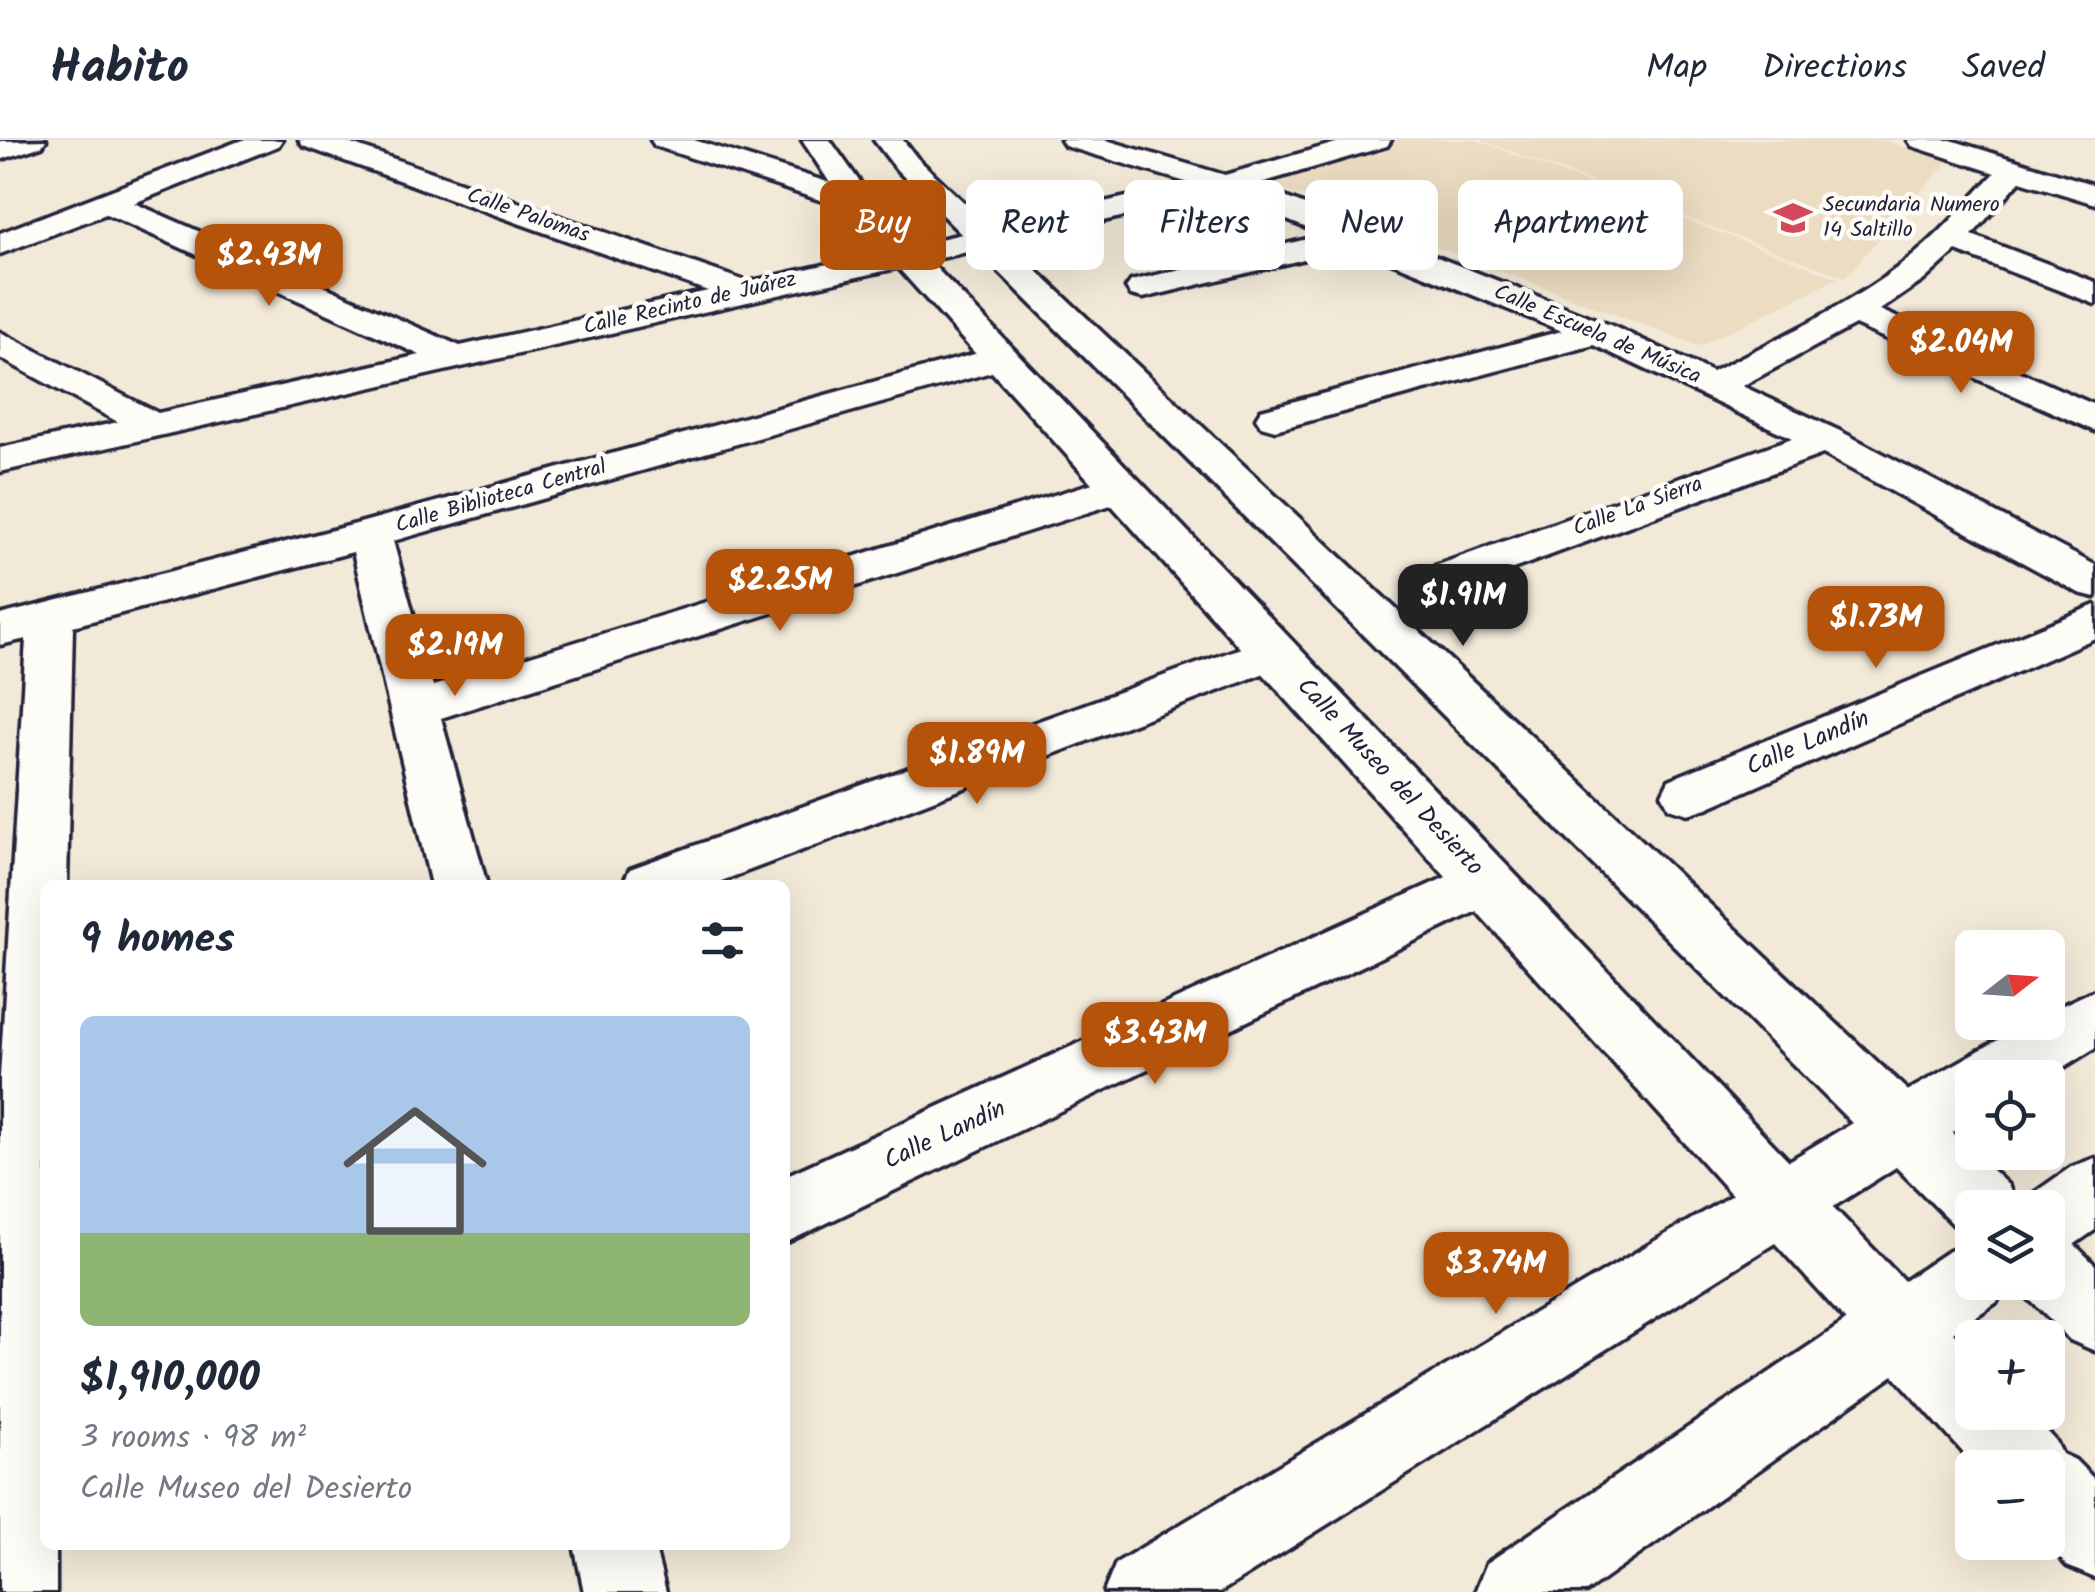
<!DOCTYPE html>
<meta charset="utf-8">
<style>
:root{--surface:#fff;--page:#f6f6f7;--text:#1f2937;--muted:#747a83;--line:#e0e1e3;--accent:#b45309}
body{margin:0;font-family:Kalam,sans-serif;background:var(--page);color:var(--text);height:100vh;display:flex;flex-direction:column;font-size:38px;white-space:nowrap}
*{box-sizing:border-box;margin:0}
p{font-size:32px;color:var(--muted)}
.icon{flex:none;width:55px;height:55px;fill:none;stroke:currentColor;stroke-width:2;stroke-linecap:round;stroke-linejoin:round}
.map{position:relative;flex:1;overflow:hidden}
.panel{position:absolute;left:40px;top:740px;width:750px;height:670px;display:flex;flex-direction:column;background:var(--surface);border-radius:15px;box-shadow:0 10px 40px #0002}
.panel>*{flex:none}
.guide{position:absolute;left:820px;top:40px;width:950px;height:90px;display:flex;gap:20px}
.needle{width:65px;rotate:73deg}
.buttons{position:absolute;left:1955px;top:790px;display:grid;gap:20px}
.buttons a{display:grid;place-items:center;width:110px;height:110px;border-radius:15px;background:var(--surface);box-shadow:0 10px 40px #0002;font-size:50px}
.price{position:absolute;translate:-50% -85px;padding:0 22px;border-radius:20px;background:var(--accent);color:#fff;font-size:32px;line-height:65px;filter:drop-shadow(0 2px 5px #0008)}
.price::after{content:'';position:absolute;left:50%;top:60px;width:30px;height:22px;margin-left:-15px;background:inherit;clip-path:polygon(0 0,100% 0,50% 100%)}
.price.current{background:#222;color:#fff}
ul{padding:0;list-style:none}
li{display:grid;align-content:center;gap:20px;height:530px;padding:0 40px}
li span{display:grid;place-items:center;height:310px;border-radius:15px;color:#555}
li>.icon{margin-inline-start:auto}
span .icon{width:180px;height:180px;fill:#fffc;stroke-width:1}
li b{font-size:42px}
h2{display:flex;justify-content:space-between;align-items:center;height:120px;padding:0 40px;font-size:42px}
.pill{padding:0 35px;border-radius:15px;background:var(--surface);box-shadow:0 10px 40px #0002;font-size:35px;line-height:90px}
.pill.current{background:var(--accent);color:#fff}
header{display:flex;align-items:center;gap:60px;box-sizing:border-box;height:140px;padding:0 50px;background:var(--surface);border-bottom:2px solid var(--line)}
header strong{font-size:48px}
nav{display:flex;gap:55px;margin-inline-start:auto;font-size:35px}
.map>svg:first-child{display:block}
.built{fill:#ebdcc2}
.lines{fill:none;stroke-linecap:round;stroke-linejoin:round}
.street-casing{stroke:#22223b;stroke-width:7}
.secondary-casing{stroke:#22223b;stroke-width:7}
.street{fill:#fdfcf7;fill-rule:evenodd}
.secondary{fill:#fdfcf7;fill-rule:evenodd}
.labels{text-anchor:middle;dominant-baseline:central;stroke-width:9;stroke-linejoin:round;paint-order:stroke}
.far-poi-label{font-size:22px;fill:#22223b;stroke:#fdfcf7;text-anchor:start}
.far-street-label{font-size:22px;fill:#22223b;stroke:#fdfcf7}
.street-label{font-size:25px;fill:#22223b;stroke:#fdfcf7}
</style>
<header>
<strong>Habito</strong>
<nav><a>Map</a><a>Directions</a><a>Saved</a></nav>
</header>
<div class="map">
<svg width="2095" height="1452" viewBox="0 0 2095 1452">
<rect width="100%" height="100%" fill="#f2e9d8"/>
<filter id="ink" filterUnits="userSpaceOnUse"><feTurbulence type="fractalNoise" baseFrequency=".01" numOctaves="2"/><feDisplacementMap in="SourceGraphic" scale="20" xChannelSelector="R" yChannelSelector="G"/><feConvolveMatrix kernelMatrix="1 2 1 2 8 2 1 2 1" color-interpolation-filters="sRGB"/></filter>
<g filter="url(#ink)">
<!-- built -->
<path class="built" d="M 1398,0 L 1476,0 L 1838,138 L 1699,206 L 1268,44 Z
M 1481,0 L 1881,0 L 1949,20 L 1845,137 Z"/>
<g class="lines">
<!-- street casing -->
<g class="street-casing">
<path id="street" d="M 46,0 L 42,6 L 0,20 L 0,1 Z
M 242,0 L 282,0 L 278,6 L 134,63 L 460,206 L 708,151 L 303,6 L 299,0 L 340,0 L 748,142 L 1189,43 L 1065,6 L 1061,0 L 1106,0 L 1225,35 L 1346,0 L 1391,0 L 1387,6 L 1254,45 L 1610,185 L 1712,232 C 1776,199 1843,169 1901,125 C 1936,99 1965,65 1995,33 L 1912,6 L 1908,0 L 1951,0 L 2095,45 L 2095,64 L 2020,41 L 1972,95 L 2095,142 L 2095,164 L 1956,111 L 1924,140 L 1880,170 L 2095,265 L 2095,291 L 1855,185 L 1742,246 L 1840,291 L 2095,425 L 2095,457 L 2079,453 L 1823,314 L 1467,446 L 1451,450 L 1435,446 L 1429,436 L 1435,426 L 1792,298 L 1594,205 L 1275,290 L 1261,286 L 1256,278 L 1261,270 L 1562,191 L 1354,107 L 1143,158 L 1131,155 L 1126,148 L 1131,141 L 1324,95 L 1222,54 L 0,332 L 0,308 L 118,282 L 0,218 L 0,192 L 158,273 L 420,215 L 106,74 L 0,114 L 0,93 Z
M 651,0 L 694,0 L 869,55 L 873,62 L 869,69 L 847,69 L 655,6 Z
M 1000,207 L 1013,210 L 1018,218 L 1013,226 L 393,401 L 433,546 L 1106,339 L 1121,336 L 1136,339 L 1142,348 L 1136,357 L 441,578 L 487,745 L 431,745 L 353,412 L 73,486 L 67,745 L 45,745 L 45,1405 L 56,1405 L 56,1452 L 0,1452 L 0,937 L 26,499 L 0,505 L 0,475 L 356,384 Z
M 2095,465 L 2095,498 L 1707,668 L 1688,674 L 1669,668 L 1662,654 L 1669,640 Z
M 1274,496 L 1291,501 L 1298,512 L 1291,523 L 711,745 L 622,745 L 630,729 Z
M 1486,719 L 1506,725 L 1514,741 L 1506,757 L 785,1103 L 785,1036 Z
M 2095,850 L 2095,908 L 2046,938 L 1972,938 L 1972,980 L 1923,1010 L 1900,1019 L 1877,1010 L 1868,989 L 1877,968 L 2030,882 L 2048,882 L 2048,872 Z
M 2095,1018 L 2095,1090 L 2072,1106 L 2048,1116 L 2048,1068 L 2021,1068 L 2024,1060 L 2071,1027 Z
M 574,1405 L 654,1405 L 666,1452 L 584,1452 Z"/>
</g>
<!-- secondary casing -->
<g class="secondary-casing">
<path id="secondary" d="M 802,0 L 830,0 L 869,55 L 917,108 L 1789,1021 L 1852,983 L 897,30 L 874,0 L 903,0 L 917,18 L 2008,1045 L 2018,1068 L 1972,1068 L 1972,1096 L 1960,1091 L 1896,1027 L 1833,1067 L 1904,1141 L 1947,1112 L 1972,1102 L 1972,1142 L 2005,1142 L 1997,1162 L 1953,1192 L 1972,1213 L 1972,1272 L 2030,1272 L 2056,1301 L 2062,1314 L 2075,1320 L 2095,1340 L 2095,1438 L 2067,1426 L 2046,1402 L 2048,1328 L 1977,1328 L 1894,1235 L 1586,1452 L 1475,1452 L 1487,1423 L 1846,1181 L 1775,1103 L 1220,1452 L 1104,1452 L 1116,1423 L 1732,1055 L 893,122 L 847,69 Z
M 2048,1093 L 2073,1103 L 2095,1125 L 2095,1211 L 2070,1200 L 2023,1153 L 2019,1142 L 2048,1142 Z"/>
</g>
<!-- street -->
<use href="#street" class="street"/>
<!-- secondary -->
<use href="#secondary" class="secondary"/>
</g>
</g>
<!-- icons -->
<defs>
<g id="school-bare" transform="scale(3)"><path d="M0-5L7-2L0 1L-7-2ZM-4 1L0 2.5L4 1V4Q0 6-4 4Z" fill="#d1495b" stroke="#fdfcf7" stroke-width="2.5" paint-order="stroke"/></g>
</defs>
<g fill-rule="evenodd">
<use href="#school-bare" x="1793" y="78"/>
</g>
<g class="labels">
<!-- far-poi labels -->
<g class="far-poi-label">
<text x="1823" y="65">Secundaria Numero<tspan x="1823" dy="25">14 Saltillo</tspan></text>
</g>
<!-- far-street labels -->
<g class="far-street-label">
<text transform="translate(528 76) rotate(19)">Calle Palomas</text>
<text transform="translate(690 164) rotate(-13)">Calle Recinto de Juárez</text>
<text transform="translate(1597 195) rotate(23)">Calle Escuela de Música</text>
<text transform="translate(501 357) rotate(-16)">Calle Biblioteca Central</text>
<text transform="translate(1638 367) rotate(-20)">Calle La Sierra</text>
</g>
<!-- street labels -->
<g class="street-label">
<text transform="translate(1808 603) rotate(-23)">Calle Landín</text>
<text transform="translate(1390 637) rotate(47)">Calle Museo del Desierto</text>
<text transform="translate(945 995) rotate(-25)">Calle Landín</text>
</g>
</g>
</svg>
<div class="buttons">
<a><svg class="needle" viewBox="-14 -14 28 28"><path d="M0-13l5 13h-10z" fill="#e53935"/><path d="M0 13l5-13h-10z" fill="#747a83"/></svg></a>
<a><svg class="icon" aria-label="locate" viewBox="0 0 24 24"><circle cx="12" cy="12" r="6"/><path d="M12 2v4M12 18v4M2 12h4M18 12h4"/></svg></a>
<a><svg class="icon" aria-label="layers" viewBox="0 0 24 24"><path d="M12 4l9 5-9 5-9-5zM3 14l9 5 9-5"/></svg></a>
<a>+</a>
<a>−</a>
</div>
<b class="price" style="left:269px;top:169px">$2.43M</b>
<b class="price" style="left:1961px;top:256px">$2.04M</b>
<b class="price" style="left:780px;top:494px">$2.25M</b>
<b class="price current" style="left:1463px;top:509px">$1.91M</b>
<b class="price" style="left:1876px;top:531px">$1.73M</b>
<b class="price" style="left:455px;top:559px">$2.19M</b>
<b class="price" style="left:977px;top:667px">$1.89M</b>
<b class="price" style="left:1155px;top:947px">$3.43M</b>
<b class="price" style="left:1496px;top:1177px">$3.74M</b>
<div class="guide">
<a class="pill current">Buy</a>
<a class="pill">Rent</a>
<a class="pill">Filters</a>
<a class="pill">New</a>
<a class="pill">Apartment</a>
</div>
<section class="panel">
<h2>9 homes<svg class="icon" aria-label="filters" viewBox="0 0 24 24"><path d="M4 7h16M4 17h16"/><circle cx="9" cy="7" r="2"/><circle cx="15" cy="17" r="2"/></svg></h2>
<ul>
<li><span style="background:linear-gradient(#a9c7e8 70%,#8fb573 0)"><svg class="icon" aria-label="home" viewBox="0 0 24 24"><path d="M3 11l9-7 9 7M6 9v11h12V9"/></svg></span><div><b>$1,910,000</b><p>3 rooms · 98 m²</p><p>Calle Museo del Desierto</p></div></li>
</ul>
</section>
</div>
